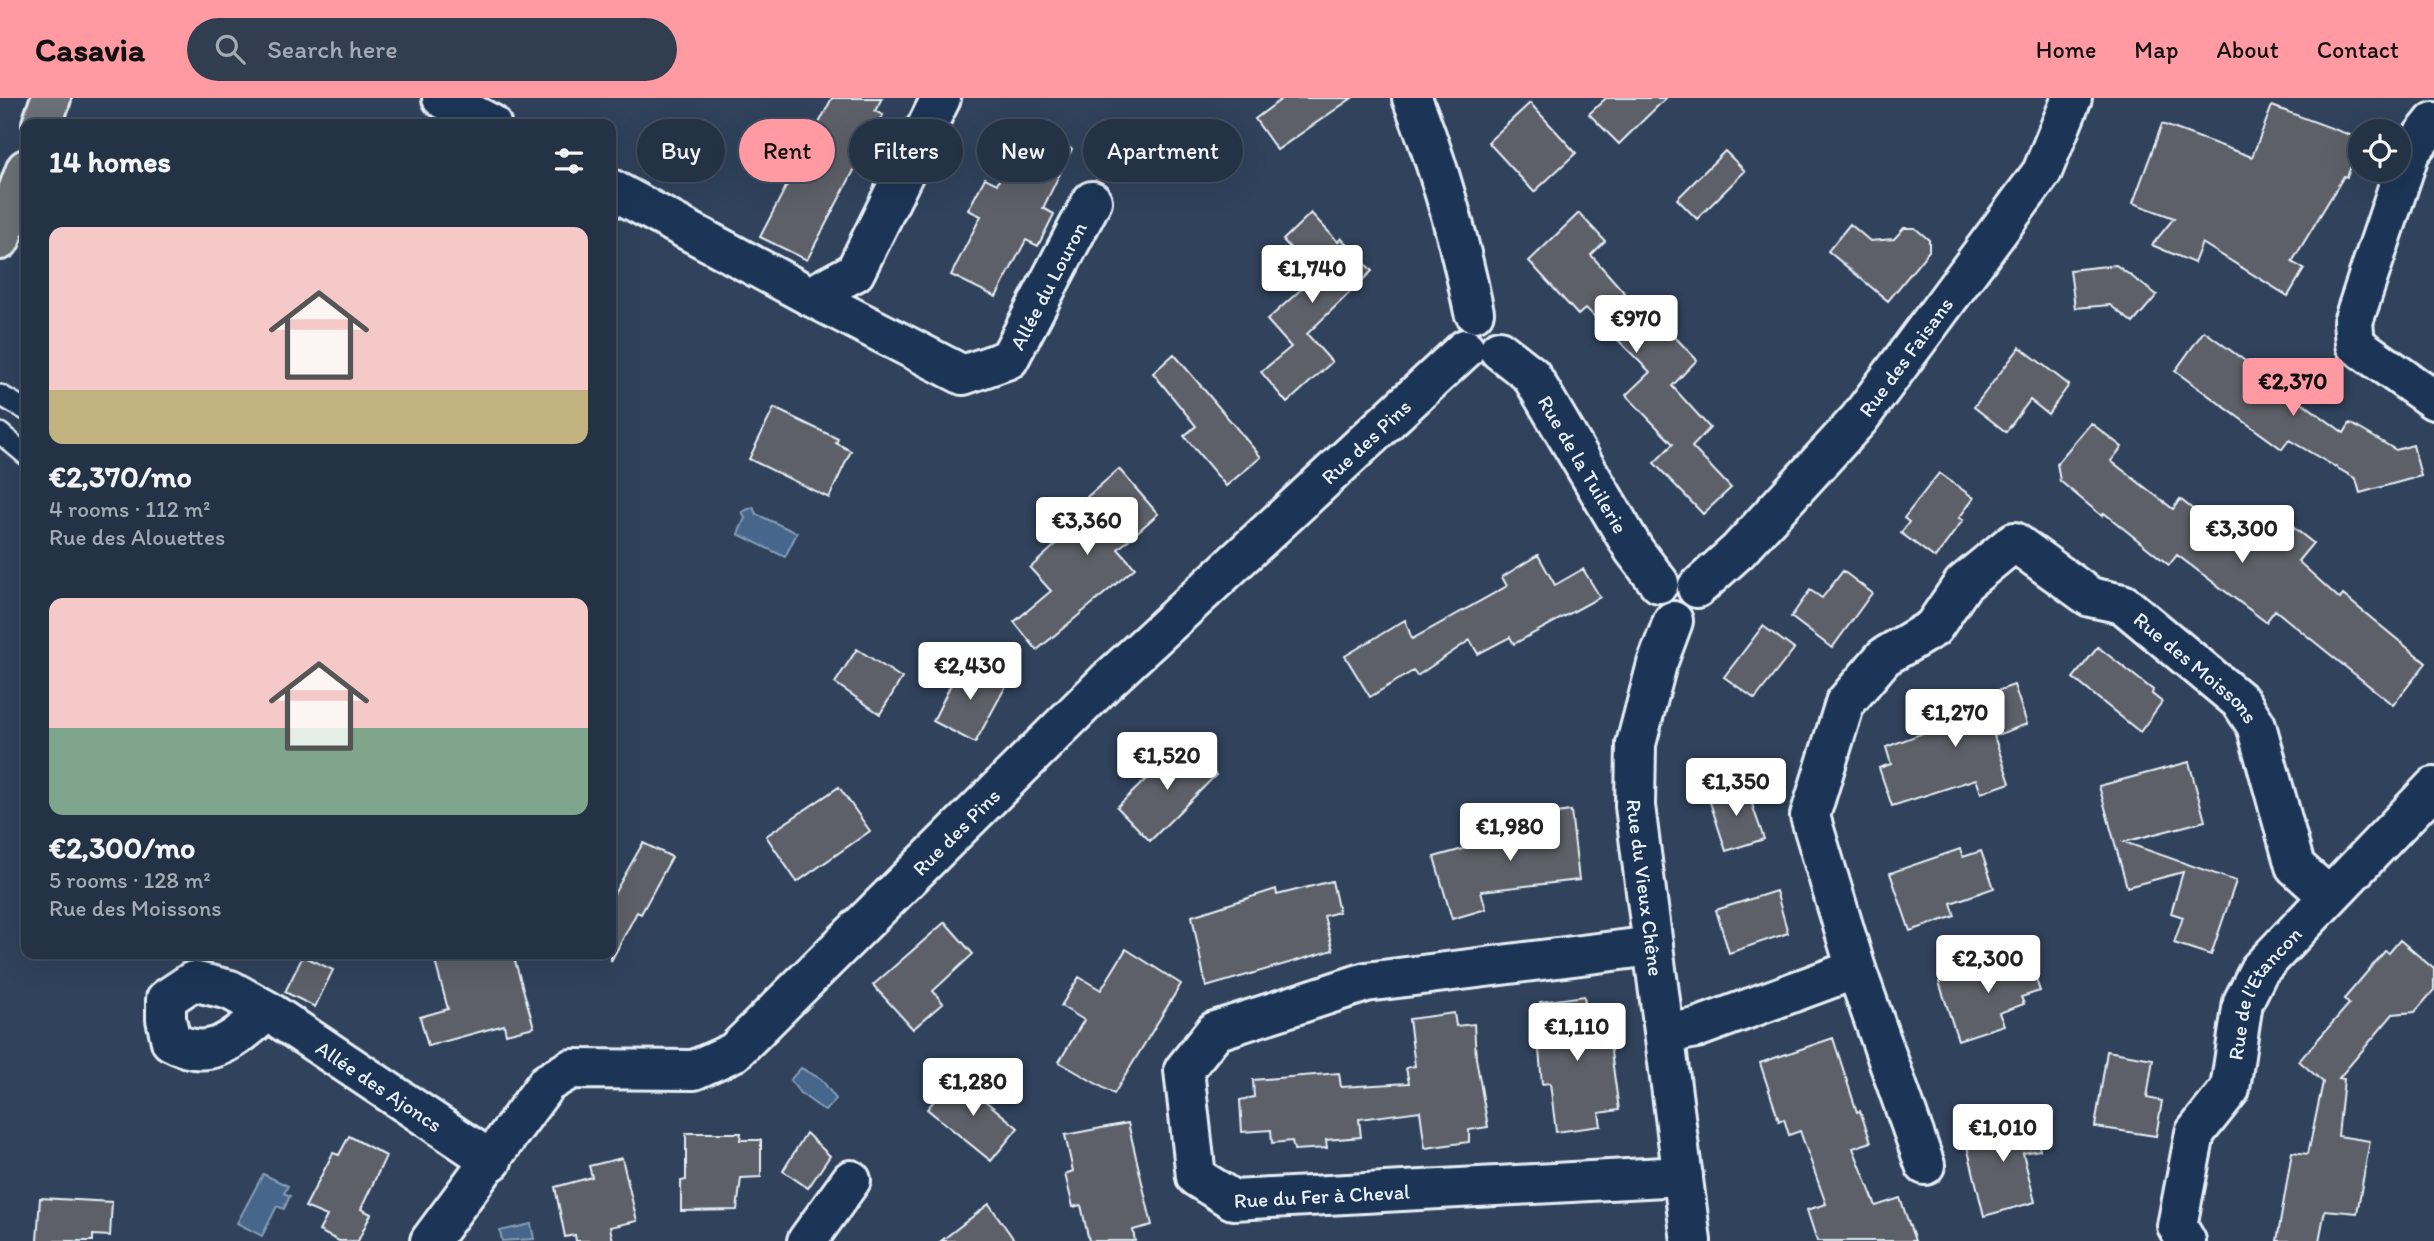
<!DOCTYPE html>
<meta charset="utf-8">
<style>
:root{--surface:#243245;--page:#303e50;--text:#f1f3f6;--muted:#a3aab3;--line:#414d5e;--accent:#ff9aa2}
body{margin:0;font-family:Itim,sans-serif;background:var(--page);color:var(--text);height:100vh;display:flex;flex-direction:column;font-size:26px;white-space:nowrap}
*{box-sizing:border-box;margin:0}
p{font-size:23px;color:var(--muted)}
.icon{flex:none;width:38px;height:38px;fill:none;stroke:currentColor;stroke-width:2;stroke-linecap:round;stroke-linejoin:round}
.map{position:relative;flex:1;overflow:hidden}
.sheet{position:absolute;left:21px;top:21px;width:595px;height:840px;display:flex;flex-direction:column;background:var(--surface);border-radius:14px;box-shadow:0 7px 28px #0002,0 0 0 2px var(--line)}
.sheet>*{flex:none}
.banner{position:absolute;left:637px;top:21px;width:665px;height:63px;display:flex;gap:14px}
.tools{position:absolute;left:2348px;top:21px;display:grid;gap:14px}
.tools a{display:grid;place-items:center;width:63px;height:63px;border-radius:50%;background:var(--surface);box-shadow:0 7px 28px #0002,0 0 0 2px var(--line);font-size:35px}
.price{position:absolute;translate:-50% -60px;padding:0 16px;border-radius:7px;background:#fff;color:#222;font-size:23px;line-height:46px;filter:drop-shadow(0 2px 4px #0008)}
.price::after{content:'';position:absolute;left:50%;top:42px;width:21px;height:16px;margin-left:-10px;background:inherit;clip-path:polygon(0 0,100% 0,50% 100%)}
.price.current{background:var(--accent);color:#111}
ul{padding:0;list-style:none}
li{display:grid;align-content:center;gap:14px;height:371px;padding:0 28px}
li span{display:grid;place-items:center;height:217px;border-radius:14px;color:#555}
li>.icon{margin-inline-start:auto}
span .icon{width:126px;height:126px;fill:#fffc;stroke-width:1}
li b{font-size:30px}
h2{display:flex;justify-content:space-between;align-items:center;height:84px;padding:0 28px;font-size:30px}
.chip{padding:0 24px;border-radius:32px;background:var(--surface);box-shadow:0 7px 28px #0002,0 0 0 2px var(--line);font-size:24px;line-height:63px}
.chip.current{background:var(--accent);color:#111}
header{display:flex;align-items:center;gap:42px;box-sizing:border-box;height:98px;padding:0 35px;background:var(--accent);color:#111}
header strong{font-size:33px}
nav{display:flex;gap:38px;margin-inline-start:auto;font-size:24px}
.search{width:490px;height:63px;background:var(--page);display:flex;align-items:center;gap:18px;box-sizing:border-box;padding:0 24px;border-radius:38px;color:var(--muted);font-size:26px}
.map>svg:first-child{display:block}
.water{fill:#46668c;stroke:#879eb7;stroke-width:2}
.building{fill:#5d6067;stroke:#e8f1f8;stroke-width:2}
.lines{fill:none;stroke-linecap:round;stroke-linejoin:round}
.lane-casing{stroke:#e8f1f8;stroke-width:24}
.street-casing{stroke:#e8f1f8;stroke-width:44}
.primary-casing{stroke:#e8f1f8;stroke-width:44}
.lane{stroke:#1d3557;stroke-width:19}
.street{stroke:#1d3557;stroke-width:38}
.primary{stroke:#6a7074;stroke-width:38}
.labels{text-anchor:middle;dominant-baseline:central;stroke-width:5;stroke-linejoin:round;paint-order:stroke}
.street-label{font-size:21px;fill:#e8f1f8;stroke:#1d3557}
</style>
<header>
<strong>Casavia</strong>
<div class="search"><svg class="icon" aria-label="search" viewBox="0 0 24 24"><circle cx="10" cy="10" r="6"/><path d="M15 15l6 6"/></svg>Search here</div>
<nav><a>Home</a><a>Map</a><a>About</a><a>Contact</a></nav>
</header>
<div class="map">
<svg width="2434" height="1143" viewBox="0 0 2434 1143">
<rect width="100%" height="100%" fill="#30425c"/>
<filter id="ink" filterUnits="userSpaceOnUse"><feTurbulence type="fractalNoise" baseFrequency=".0143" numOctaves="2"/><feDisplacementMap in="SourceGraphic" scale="14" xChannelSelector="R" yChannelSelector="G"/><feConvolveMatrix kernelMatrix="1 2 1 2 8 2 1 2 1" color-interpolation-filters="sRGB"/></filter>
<g filter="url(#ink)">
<!-- water -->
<path class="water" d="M 753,409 L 756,416 L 797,435 L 785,459 L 738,436 L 745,420 L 742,414 Z
M 801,970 L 821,981 L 836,1001 L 825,1013 L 800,995 L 790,982 Z
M 263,1076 L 288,1088 L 284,1095 L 290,1098 L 284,1111 L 277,1108 L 262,1138 L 237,1125 Z
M 531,1126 L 534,1141 L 502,1143 L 500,1133 Z"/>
<!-- building -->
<path class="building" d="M 832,0 L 882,0 L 875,13 L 883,17 L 807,162 L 760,139 Z
M 1283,0 L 1352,0 L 1277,52 L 1255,21 Z
M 1606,0 L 1666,0 L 1619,46 L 1589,16 Z
M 1530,5 L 1576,55 L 1534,94 L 1488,44 Z
M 2272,8 L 2361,41 L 2347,79 L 2344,78 L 2292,164 L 2304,171 L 2288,198 L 2202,145 L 2194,165 L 2152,147 L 2174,120 L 2133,105 L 2162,26 L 2252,59 Z
M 1027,28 L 1072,51 L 1043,110 L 1054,116 L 1038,148 L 1026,142 L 996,199 L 951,177 L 981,118 L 968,112 L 985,80 L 997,86 Z
M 1725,53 L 1745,73 L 1697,121 L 1677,101 Z
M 1311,115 L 1338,144 L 1341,140 L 1372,173 L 1307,236 L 1332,264 L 1287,305 L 1261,274 L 1291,249 L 1267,222 L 1316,178 L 1283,142 Z
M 1579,115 L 1605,143 L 1591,157 L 1644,217 L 1649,212 L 1697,262 L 1672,288 L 1710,330 L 1692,349 L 1731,390 L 1703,416 L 1654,365 L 1673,346 L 1626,297 L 1650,274 L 1586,210 L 1578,217 L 1529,163 Z
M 1850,126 L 1870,143 L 1894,141 L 1904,130 L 1915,130 L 1929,142 L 1929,153 L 1888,203 L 1828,153 Z
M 2116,167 L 2157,197 L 2133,225 L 2110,207 L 2075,210 L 2070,172 Z
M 2204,233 L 2344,335 L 2350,325 L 2396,352 L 2413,347 L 2421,378 L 2360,395 L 2356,381 L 2289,342 L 2282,351 L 2175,273 Z
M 2020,249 L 2069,287 L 2048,316 L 2030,302 L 2006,334 L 1974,309 Z
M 1174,256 L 1261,359 L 1226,388 L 1184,338 L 1196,328 L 1153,275 Z
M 774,310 L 838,341 L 836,345 L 851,353 L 829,400 L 749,361 Z
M 2091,325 L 2122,349 L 2111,363 L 2173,411 L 2180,401 L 2241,450 L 2269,410 L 2313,445 L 2298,463 L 2340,501 L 2343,497 L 2426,565 L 2393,607 L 2275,512 L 2266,524 L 2177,457 L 2169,467 L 2104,415 L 2102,418 L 2060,383 L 2057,365 Z
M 1119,371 L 1158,416 L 1118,451 L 1135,470 L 1037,552 L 1014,524 L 1051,493 L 1030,470 L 1074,430 L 1064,419 Z
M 1939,375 L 1974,400 L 1959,420 L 1963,422 L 1935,460 L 1901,435 L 1909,424 L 1904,420 Z
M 1538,457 L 1555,487 L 1583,471 L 1600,499 L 1514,546 L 1510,539 L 1478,556 L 1470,542 L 1417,578 L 1413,573 L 1370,599 L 1345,558 L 1405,522 L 1412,541 L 1507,488 L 1502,479 Z
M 1843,473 L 1872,495 L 1832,550 L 1791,519 L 1810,492 L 1822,500 Z
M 1763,528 L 1794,551 L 1755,601 L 1724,579 Z
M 2098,549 L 2153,592 L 2152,596 L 2162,604 L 2140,634 L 2073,580 Z
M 857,551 L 902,580 L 880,616 L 835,585 Z
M 963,562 L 1007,586 L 975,645 L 933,623 Z
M 2014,587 L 2027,626 L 1994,638 L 2010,685 L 1981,695 L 1976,681 L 1892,708 L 1879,670 L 1891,666 L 1886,649 L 1947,626 L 1942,612 Z
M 1184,645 L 1216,677 L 1150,743 L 1117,709 Z
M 2189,664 L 2205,723 L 2124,744 L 2236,783 L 2211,857 L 2174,845 L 2183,819 L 2171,815 L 2183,774 L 2127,789 L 2099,688 Z
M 1745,686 L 1764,741 L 1726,753 L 1708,698 Z
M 839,689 L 870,733 L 797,784 L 766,738 Z
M 1571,713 L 1579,782 L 1481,793 L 1486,811 L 1452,821 L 1434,759 L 1528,733 L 1526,719 Z
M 643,745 L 672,759 L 641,816 L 637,814 L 611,863 L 611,801 Z
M 1960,751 L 1963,759 L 1981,753 L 1994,790 L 1951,805 L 1955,818 L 1910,833 L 1890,775 Z
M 1332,783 L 1339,814 L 1324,818 L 1333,852 L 1206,889 L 1192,818 L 1276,791 L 1277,797 Z
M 1776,793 L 1788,835 L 1729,855 L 1716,812 Z
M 945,824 L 973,856 L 933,893 L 943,905 L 913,931 L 873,887 Z
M 2400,842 L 2434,871 L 2434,892 L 2415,914 L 2393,916 L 2339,980 L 2344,981 L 2338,1038 L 2370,1043 L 2357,1115 L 2325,1112 L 2319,1143 L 2277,1143 L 2292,1054 L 2308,1056 L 2323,984 L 2299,963 L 2349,906 L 2344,901 L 2385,853 L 2389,855 Z
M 1126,851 L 1181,886 L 1114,996 L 1059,964 L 1084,922 L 1061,908 L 1079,879 L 1101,892 Z
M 2027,855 L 2040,893 L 2021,899 L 2024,906 L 1999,915 L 2004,927 L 1958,942 L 1939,884 Z
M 433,856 L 513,856 L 534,929 L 506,936 L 504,927 L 428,948 L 420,919 L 448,911 Z
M 303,858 L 333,872 L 315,909 L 285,894 Z
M 1584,898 L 1586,911 L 1605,910 L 1619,1012 L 1599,1015 L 1601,1028 L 1556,1034 L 1550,985 L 1542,986 L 1539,952 L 1546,951 L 1540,904 Z
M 1454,915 L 1456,928 L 1474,926 L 1476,960 L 1488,1029 L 1469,1032 L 1469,1044 L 1425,1050 L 1420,1013 L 1359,1021 L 1361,1039 L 1326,1042 L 1327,1050 L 1294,1052 L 1292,1043 L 1272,1045 L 1271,1032 L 1242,1034 L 1240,1002 L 1254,999 L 1253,982 L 1339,975 L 1341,989 L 1409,985 L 1406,970 L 1415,968 L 1409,921 Z
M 1833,940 L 1857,1014 L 1860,1013 L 1871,1044 L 1853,1050 L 1876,1108 L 1900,1100 L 1915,1143 L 1817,1143 L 1807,1112 L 1826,1106 L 1800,1033 L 1789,1037 L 1784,1021 L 1779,1023 L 1760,965 Z
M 2107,953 L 2153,961 L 2147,1000 L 2162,1003 L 2156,1038 L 2095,1029 Z
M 955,978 L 1018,1030 L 991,1063 L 927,1011 Z
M 2032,1018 L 2040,1052 L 2023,1055 L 2035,1104 L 1984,1118 L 1964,1036 Z
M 1128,1025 L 1152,1127 L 1133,1132 L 1135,1143 L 1089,1143 L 1081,1107 L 1073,1109 L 1065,1076 L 1073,1073 L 1065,1037 Z
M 686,1035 L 741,1035 L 740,1042 L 761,1042 L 761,1079 L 741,1080 L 737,1112 L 681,1113 L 681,1083 L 686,1082 Z
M 806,1035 L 830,1058 L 808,1090 L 783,1073 Z
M 349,1038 L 386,1058 L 361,1111 L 371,1116 L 358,1143 L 339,1143 L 319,1133 L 327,1118 L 305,1109 L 333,1055 L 339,1057 Z
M 622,1060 L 637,1123 L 610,1129 L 613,1143 L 576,1143 L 575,1137 L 565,1139 L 555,1089 L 592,1079 L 589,1068 Z
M 40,1100 L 112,1104 L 110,1138 L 93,1137 L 93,1143 L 37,1143 Z
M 989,1106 L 1015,1143 L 941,1143 Z"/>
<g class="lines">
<!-- lane casing -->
<g class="lane-casing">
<path id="lane" d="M 0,297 L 26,312
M 0,335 L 26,357"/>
</g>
<!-- street casing -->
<g class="street-casing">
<g id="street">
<path d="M 442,0 L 491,26"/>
<path d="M 1412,0 C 1440,70 1459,140 1474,214"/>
<path d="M 2434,24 L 2410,54 L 2353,224 L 2355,246 L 2434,302"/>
<path d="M 611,91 L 810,198 L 855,174 L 941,0"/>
<path id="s1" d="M 810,198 L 963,277 L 1009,261 L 1092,103"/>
<path id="s2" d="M 1499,252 L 1531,277 L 1634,452 L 1659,485"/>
<path id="s3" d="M 1697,490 L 1738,453 L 1859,321 L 2042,74 L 2072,0"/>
<path id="s4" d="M 1673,523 L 1657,566 L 1636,646 L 1635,708 L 1691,1143"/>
<path id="s5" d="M 1653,848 L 1366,884 L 1215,933 L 1184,972 L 1196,1079 L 1233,1102 L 1683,1078"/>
<path id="s6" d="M 268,913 C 237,938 213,966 171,943 L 166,921 L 166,901 L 193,883 L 230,892 L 268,913 L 492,1063"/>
<path d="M 1666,936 L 1696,930 L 1856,871"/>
<path id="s7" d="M 1925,1067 L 1856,871 L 1810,718 L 1845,605 L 1884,559 L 1933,530 L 1963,486 L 2014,444 L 2090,499 L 2123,506 L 2241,604 L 2256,627 L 2295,768 L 2327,797"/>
<path id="s8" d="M 430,1143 L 547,985 L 571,971 L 694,972 L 734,954 L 1106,584 L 1465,251"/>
<path d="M 807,1143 L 851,1082"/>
<path id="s9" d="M 2186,1143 L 2177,1128 L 2195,1035 L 2230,991 L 2243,904 L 2259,872 L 2434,689"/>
</g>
</g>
<!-- primary casing -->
<g class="primary-casing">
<path id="primary" d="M 42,26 L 51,0
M 0,142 L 26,71"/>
</g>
<!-- lane -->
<use href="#lane" class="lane"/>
<!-- street -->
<use href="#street" class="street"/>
<!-- primary -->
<use href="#primary" class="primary"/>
</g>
</g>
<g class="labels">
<!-- street labels -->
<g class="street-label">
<text stroke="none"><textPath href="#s1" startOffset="304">Allée du Louron</textPath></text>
<text stroke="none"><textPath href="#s3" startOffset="312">Rue des Faisans</textPath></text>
<text stroke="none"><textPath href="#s8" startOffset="1270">Rue des Pins</textPath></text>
<text stroke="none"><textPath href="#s2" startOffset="144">Rue de la Tuilerie</textPath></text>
<text stroke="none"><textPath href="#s7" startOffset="947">Rue des Moissons</textPath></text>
<text stroke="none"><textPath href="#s8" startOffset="704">Rue des Pins</textPath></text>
<text stroke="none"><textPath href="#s4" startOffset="273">Rue du Vieux Chêne</textPath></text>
<text stroke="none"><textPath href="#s9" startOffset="273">Rue de l'Etancon</textPath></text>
<text stroke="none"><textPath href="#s6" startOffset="401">Allée des Ajoncs</textPath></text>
<text stroke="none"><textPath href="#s5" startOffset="738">Rue du Fer à Cheval</textPath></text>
</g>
</g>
</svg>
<div class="tools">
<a><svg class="icon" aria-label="locate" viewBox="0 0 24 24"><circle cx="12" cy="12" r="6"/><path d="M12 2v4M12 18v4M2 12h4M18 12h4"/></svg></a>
</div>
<b class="price" style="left:1312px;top:207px">€1,740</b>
<b class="price" style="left:1636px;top:257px">€970</b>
<b class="price current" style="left:2293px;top:320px">€2,370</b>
<b class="price" style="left:1087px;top:459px">€3,360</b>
<b class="price" style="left:2242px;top:467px">€3,300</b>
<b class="price" style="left:970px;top:604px">€2,430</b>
<b class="price" style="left:1955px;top:651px">€1,270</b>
<b class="price" style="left:1167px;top:694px">€1,520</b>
<b class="price" style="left:1736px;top:720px">€1,350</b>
<b class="price" style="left:1510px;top:765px">€1,980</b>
<b class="price" style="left:1988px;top:897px">€2,300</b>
<b class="price" style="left:1577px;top:965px">€1,110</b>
<b class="price" style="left:973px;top:1020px">€1,280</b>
<b class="price" style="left:2003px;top:1066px">€1,010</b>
<div class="banner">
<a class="chip">Buy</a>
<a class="chip current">Rent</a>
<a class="chip">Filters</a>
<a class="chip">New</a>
<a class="chip">Apartment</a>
</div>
<section class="sheet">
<h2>14 homes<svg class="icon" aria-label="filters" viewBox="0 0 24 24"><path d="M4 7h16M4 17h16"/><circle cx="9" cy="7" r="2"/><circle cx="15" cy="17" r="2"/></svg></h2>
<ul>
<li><span style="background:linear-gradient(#f6c9c9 75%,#c2b280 0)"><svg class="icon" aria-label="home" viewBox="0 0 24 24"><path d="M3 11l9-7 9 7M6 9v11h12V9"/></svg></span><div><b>€2,370/mo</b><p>4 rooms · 112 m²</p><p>Rue des Alouettes</p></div></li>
<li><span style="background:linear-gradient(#f6c9c9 60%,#7fa58c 0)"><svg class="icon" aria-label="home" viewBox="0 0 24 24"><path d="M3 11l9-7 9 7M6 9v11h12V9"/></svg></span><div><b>€2,300/mo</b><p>5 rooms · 128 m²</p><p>Rue des Moissons</p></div></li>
</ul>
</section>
</div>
